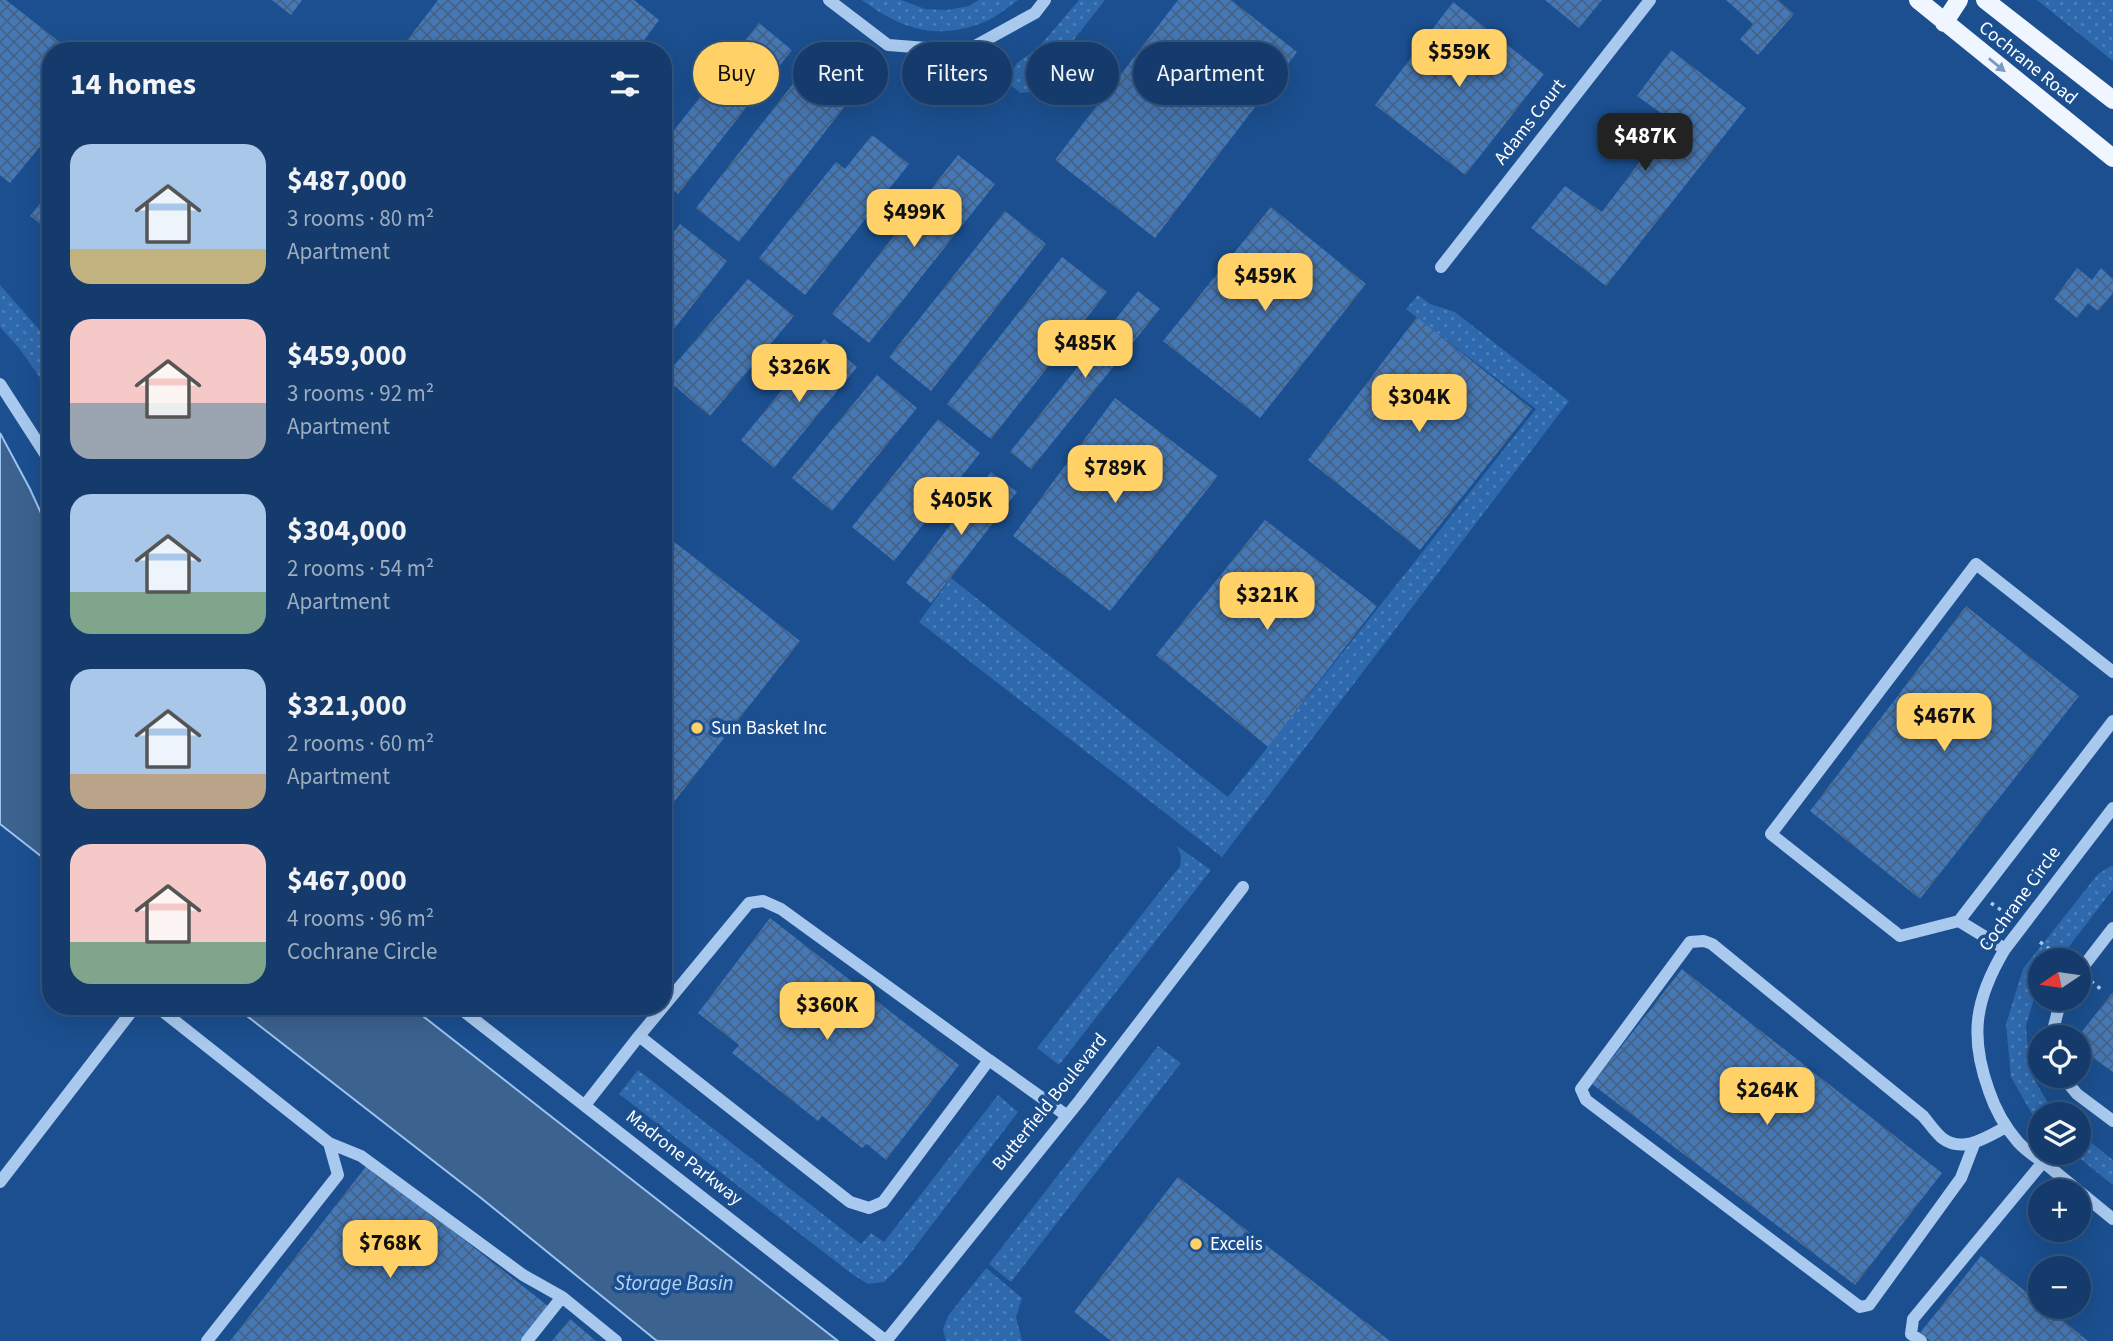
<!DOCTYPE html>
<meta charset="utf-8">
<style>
:root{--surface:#143b6b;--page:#214673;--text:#f1f3f6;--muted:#9dadc1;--line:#33557e;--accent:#ffd166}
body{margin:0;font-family:"Source Sans 3",sans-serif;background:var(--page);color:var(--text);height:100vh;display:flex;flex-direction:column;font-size:26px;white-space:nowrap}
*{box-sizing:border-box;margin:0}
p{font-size:23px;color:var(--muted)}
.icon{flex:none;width:38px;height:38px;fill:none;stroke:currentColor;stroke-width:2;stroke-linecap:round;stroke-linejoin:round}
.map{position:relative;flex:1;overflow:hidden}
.drawer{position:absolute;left:42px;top:42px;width:630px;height:973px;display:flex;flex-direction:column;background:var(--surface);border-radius:28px;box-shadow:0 7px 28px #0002,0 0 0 2px var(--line)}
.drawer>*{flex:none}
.banner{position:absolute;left:693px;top:42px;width:665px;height:63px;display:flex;gap:14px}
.needle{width:46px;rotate:257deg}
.buttons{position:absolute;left:2028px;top:948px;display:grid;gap:14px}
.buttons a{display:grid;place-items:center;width:63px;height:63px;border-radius:50%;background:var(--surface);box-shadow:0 7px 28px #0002,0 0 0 2px var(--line);font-size:35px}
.price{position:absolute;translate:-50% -60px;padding:0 16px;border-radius:14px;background:var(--accent);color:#111;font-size:23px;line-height:46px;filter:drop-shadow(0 2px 4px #0008)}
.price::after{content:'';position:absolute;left:50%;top:42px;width:21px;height:16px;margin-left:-10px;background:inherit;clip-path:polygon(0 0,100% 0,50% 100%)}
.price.on{background:#222;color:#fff}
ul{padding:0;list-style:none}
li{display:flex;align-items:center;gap:21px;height:175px;padding:0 28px}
li span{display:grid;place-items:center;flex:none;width:196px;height:140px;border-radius:21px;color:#555}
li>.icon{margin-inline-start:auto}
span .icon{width:84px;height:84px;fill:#fffc;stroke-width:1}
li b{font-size:30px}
h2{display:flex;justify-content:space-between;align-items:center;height:84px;padding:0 28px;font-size:30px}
.chip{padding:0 24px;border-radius:32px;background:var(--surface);box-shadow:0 7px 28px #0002,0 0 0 2px var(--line);font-size:24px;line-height:63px}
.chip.on{background:var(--accent);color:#111}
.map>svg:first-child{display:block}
.grass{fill:url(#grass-dots)}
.water{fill:#3c6290;stroke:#9cc4f0;stroke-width:2}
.building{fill:url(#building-cross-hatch)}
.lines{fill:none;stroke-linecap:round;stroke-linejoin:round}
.path{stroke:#a9c9ee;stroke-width:3.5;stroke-dasharray:3.5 5;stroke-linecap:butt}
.minor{stroke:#a9c9ee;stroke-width:12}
.major{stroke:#f0f6ff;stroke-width:18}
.oneway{fill:#7b9ac1}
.poi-dot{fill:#ffd166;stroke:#1b4f8f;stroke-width:2.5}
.labels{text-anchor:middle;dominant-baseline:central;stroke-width:7;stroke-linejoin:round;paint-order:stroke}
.street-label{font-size:19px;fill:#fff;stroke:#1b4f8f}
.poi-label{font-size:19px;fill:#fff;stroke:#1b4f8f;text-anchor:start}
.water-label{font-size:21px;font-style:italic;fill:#b5d3f5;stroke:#1b4f8f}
</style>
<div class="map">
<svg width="2113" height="1341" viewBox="0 0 2113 1341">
<defs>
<pattern id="grass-dots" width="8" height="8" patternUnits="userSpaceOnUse" patternTransform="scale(1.75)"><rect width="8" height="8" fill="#2e69ad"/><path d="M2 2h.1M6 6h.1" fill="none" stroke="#4d80b9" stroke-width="1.8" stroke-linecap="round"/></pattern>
<pattern id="building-cross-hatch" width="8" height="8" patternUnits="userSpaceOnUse" patternTransform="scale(1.75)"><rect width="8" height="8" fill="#4478b7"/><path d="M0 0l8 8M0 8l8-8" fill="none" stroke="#486282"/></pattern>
</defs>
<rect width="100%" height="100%" fill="#1b4f8f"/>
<!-- grass -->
<path class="grass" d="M 862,0 L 901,0 L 925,9 L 947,10 L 969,6 L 979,0 L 1018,0 C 1009,6 1000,14 991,19 C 941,42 904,31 862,0 Z
M 1079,0 L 1105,0 L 1039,84 L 1031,92 L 1020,93 L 1012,86 L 1010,75 L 1017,63 L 1038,48 Z
M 2037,0 L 2113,0 L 2113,61 Z
M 0,285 L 51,343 L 51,393 L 19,348 L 0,327 Z
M 1418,295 L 1430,304 L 1455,312 L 1569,401 L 1222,857 L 919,622 L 951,578 L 1228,797 L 1536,409 L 1406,309 Z
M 1177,846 L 1211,870 L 1059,1065 L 1037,1048 L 1180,866 L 1181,857 Z
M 2111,866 L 2113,866 L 2113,889 L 2058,961 L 2040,961 L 2040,984 L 2037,988 L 2026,1026 L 2030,1072 L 2055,1115 L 2040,1115 L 2040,1128 L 2011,1077 L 2006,1024 L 2023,969 L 2098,874 Z
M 1158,1046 L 1181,1063 L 1011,1282 L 989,1264 Z
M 638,1070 L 861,1244 L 871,1233 L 884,1242 L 998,1095 L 1018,1112 L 902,1264 L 884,1282 L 868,1284 L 852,1274 L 619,1094 Z
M 2079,1133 L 2113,1160 L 2113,1185 L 2073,1153 L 2079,1153 Z
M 986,1268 L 1022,1298 L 1016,1317 L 1022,1341 L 946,1341 L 943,1329 L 948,1316 Z"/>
<!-- water -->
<path class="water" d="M 0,433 L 30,489 L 51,535 L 51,864 L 0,824 Z
M 234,1006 L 410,1006 L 838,1341 L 657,1341 L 481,1198 Z"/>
<!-- building -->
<path class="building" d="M 0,0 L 6,0 L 71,51 L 51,51 L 51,133 L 10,183 L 0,175 Z
M 272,0 L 302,0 L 291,15 Z
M 438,0 L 634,0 L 659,20 L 636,51 L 399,51 Z
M 1178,0 L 1231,0 L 1297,52 L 1155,238 L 1055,160 Z
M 1545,0 L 1602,0 L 1579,28 Z
M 1726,0 L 1778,0 L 1794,14 L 1758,55 L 1740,39 L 1753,24 Z
M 1453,2 L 1544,74 L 1465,175 L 1375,105 Z
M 759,23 L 792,50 L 678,194 L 663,182 L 663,144 Z
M 1671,50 L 1746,108 L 1606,286 L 1531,228 L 1565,186 L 1602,212 L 1671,120 L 1637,96 Z
M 806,67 L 849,101 L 739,242 L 696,208 Z
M 872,135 L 909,164 L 805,295 L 759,258 L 836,162 L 845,169 Z
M 958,155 L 995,184 L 869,343 L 832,314 Z
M 51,190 L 51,232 L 30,216 Z
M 1271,207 L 1366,284 L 1260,418 L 1163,341 Z
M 1005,211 L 1046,244 L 931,391 L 889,357 Z
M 680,224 L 727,261 L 663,343 L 663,245 Z
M 1062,257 L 1107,292 L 991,439 L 947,404 Z
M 2077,268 L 2092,280 L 2101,268 L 2113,279 L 2113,293 L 2098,311 L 2088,303 L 2077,318 L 2054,299 Z
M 748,279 L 794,316 L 710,416 L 664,377 Z
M 1138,291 L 1160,309 L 1031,469 L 1010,452 Z
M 1417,317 L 1532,409 L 1420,550 L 1308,460 Z
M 824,339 L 857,367 L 774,468 L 741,440 Z
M 877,375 L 917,408 L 832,511 L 792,478 Z
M 1115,398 L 1218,476 L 1110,611 L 1013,536 Z
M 938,419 L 980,453 L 894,561 L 852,527 Z
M 991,472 L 1017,492 L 931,603 L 906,583 Z
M 1265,520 L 1377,606 L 1268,747 L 1156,655 Z
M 663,533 L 800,641 L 663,816 Z
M 1966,606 L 2079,696 L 1920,899 L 1810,811 Z
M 770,918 L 959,1065 L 886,1160 L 867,1144 L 862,1148 L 822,1116 L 818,1121 L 732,1053 L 739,1045 L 698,1013 Z
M 1682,969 L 1942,1173 L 1855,1285 L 1592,1084 Z
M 2113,992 L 2113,1072 L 2079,1048 L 2079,1038 L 2077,1038 Z
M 368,1164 L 548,1306 L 521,1341 L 230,1341 Z
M 1178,1177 L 1390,1341 L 1111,1341 L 1074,1312 Z
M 1981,1256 L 2040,1303 L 2040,1307 L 2046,1307 L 2088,1341 L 1930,1341 L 1920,1333 Z
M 570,1319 L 596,1341 L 552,1341 Z"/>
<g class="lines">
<!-- path -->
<path class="path" d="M 1991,903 L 2004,912
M 2040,942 L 2065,961
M 2091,981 L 2103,991"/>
<!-- minor -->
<path class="minor" d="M 829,0 L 888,45 L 966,51 L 1035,13 L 1045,0
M 1441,267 L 1650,0
M 0,384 L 51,463
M 2113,672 L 1976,564 L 1771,834 L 1900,936 L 1959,921 L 2113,721
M 2113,808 L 2005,949 C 1975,999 1969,1036 1989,1091 C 1995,1109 2005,1127 2018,1142 C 2026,1151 2037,1158 2047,1165 C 2069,1183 2091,1201 2113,1219
M 1959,921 L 2005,949
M 2079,972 L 2113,928
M 156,1006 L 329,1143 L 338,1175 L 207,1341
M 457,1006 L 886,1341
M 639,1036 L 749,903 L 763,901 L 781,909 L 989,1060
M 2051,1038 L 2061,999
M 2062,1076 L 2077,1094 L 2113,1121
M 585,1105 L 639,1036 L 850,1202 L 869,1208 L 883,1202 L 989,1060 L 1066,1115
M 329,1143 L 361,1156 L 523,1275 L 562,1297
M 1974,1144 L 1961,1178 L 1869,1305 L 1860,1307 L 1586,1100 L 1581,1089 L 1690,942 L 1704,941 L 1712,944 L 1923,1116 C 1929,1123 1935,1132 1942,1138 C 1963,1154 1987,1137 2006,1127
M 0,1182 L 135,1007 L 149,1006
M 527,1341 L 562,1297 L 616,1341
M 886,1341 L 1080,1100 L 1243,887
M 1921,1341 L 1911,1334 L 1913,1319 L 2043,1162"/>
<!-- major -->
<path class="major" d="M 1918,0 L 2113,158
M 1985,0 L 2113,100
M 1944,23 L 1959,0"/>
</g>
<!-- one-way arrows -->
<defs><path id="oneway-solid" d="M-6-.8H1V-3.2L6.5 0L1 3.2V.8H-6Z" transform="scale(1.75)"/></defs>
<use class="oneway" href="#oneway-solid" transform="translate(1997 65) rotate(39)"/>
<!-- markers -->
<g class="poi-dot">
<circle cx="697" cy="728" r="7"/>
<circle cx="1196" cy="1244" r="7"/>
</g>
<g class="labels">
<!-- street labels -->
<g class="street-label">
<text transform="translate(2028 63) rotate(39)">Cochrane Road</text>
<text transform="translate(1530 122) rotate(-52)">Adams Court</text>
<text transform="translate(2020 899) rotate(-54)">Cochrane Circle</text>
<text transform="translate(1050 1102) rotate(-51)">Butterfield Boulevard</text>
<text transform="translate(684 1158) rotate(38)">Madrone Parkway</text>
</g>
<!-- poi labels -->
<g class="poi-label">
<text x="711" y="728">Sun Basket Inc</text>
<text x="1210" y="1244">Excelis</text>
</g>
<!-- water labels -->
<g class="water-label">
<text x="674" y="1283">Storage Basin</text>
</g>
</g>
</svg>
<div class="buttons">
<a><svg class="needle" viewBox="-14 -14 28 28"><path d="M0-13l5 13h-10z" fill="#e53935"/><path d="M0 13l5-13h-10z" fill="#9dadc1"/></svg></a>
<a><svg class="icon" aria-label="locate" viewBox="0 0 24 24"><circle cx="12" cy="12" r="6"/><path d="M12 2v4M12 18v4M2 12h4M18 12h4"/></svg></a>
<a><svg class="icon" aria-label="layers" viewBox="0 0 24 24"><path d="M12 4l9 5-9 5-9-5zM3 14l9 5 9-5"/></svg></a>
<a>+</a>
<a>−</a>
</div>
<b class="price" style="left:1459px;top:89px">$559K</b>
<b class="price on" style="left:1645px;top:173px">$487K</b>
<b class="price" style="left:914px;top:249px">$499K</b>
<b class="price" style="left:1265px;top:313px">$459K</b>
<b class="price" style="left:1085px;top:380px">$485K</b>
<b class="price" style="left:799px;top:404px">$326K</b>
<b class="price" style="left:1419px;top:434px">$304K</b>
<b class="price" style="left:1115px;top:505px">$789K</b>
<b class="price" style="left:961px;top:537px">$405K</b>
<b class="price" style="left:1267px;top:632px">$321K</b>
<b class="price" style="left:1944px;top:753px">$467K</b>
<b class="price" style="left:827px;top:1042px">$360K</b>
<b class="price" style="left:1767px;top:1127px">$264K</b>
<b class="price" style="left:390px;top:1280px">$768K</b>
<div class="banner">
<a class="chip on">Buy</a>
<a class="chip">Rent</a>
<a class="chip">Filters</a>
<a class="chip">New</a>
<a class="chip">Apartment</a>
</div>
<section class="drawer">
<h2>14 homes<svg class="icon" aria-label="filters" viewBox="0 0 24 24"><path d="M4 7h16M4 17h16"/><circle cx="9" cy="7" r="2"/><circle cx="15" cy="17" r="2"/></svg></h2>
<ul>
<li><span style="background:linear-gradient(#a9c7e8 75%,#c2b280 0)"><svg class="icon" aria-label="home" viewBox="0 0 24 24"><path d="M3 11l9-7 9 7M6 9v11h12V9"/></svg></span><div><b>$487,000</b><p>3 rooms · 80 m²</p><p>Apartment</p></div></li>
<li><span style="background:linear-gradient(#f6c9c9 60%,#9aa5b1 0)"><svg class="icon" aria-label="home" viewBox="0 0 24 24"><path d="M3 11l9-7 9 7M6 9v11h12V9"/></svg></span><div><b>$459,000</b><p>3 rooms · 92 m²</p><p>Apartment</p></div></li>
<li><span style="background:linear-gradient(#a9c7e8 70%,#7fa58c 0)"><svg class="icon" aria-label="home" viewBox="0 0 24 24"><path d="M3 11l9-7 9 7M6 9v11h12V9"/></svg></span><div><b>$304,000</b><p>2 rooms · 54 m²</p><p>Apartment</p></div></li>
<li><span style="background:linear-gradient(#a9c7e8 75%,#b9a48a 0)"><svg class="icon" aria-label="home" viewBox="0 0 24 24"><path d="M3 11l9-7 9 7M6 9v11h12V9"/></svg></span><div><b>$321,000</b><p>2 rooms · 60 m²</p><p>Apartment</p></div></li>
<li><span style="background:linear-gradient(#f6c9c9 70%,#7fa58c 0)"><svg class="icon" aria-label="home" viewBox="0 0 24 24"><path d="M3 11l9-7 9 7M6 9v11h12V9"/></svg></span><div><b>$467,000</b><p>4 rooms · 96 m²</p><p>Cochrane Circle</p></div></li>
</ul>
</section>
</div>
